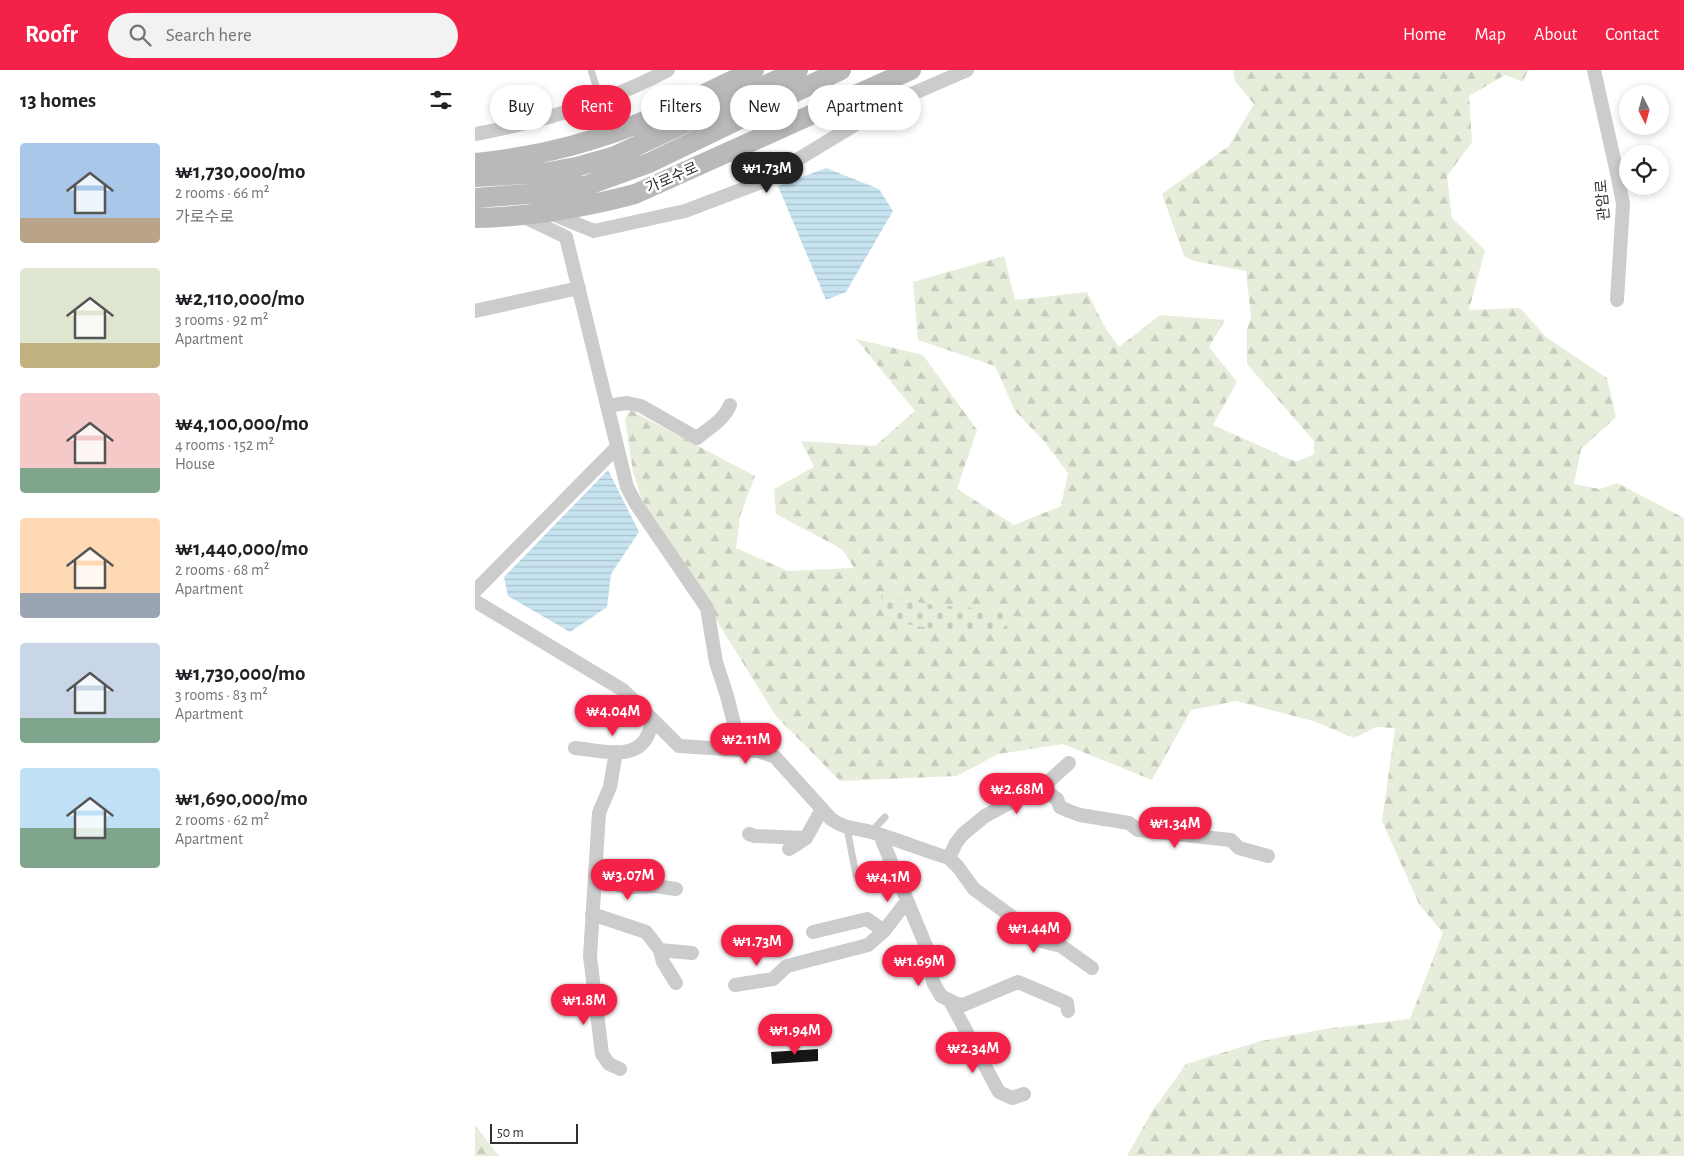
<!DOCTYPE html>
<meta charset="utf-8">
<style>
:root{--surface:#fff;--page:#f2f2f2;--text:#202124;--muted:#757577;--accent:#f42248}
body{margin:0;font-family:"Alegreya Sans","Noto Sans KR",sans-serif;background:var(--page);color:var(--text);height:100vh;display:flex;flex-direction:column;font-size:19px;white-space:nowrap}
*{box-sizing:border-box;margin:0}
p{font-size:16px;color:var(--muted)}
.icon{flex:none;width:28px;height:28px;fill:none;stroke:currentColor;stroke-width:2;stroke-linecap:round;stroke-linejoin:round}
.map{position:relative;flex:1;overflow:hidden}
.panel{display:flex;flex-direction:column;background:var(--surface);width:475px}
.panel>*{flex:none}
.top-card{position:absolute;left:15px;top:15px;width:475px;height:45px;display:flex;gap:10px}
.needle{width:32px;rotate:174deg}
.tools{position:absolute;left:1144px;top:15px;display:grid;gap:10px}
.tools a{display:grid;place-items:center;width:50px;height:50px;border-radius:50%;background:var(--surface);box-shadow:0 2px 8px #0003;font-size:25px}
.scale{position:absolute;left:15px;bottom:12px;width:88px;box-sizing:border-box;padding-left:5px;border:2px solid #2f2f2f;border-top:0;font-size:14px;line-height:18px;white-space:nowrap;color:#2f2f2f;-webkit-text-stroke:4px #fff;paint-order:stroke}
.price{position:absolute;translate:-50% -42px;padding:0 11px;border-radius:18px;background:var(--accent);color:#fff;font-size:16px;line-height:32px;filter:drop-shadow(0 1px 2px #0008)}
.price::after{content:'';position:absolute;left:50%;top:30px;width:15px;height:11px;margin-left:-8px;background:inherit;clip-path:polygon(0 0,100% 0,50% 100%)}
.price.on{background:#222;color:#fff}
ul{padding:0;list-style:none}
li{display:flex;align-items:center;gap:15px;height:125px;padding:0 20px}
li span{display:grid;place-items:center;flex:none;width:140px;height:100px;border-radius:5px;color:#555}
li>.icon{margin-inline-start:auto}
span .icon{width:60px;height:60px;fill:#fffc;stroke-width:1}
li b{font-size:21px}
h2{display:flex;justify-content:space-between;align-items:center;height:60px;padding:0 20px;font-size:21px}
.pill{padding:0 18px;border-radius:22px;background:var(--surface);box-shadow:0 2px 8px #0003;font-size:18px;line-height:45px}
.pill.on{background:var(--accent);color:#fff}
header{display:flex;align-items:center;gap:30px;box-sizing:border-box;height:70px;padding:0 25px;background:var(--accent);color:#fff}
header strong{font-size:24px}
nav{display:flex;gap:28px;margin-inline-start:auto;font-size:18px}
.search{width:350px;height:45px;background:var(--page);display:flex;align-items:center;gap:12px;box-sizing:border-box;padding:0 18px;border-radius:28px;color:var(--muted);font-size:19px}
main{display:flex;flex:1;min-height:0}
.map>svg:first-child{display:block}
.forest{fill:url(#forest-firs)}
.cemetery{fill:url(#cemetery-stones)}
.water{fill:url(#water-rules)}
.building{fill:#161616}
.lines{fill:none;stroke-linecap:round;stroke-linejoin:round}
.service{stroke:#ccc;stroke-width:7}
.minor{stroke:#ccc;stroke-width:14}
.secondary{stroke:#b9b9b9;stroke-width:20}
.labels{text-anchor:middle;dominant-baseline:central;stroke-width:5;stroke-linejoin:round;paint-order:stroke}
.street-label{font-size:15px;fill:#2f2f2f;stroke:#fff}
</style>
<header>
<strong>Roofr</strong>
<div class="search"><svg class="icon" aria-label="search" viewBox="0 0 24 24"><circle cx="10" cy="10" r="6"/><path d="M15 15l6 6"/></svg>Search here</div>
<nav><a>Home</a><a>Map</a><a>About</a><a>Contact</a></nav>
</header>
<main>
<section class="panel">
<h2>13 homes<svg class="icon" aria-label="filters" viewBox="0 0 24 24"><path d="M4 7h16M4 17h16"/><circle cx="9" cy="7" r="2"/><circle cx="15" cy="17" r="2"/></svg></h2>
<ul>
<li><span style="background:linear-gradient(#a9c7e8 75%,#b9a48a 0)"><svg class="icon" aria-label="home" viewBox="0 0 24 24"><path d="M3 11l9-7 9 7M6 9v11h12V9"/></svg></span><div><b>₩1,730,000/mo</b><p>2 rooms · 66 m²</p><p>가로수로</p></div></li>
<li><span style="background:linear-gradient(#dfe7d0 75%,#c2b280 0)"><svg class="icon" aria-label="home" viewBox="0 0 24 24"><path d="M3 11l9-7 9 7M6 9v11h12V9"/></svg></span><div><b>₩2,110,000/mo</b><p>3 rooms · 92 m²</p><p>Apartment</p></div></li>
<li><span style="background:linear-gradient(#f6c9c9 75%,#7fa58c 0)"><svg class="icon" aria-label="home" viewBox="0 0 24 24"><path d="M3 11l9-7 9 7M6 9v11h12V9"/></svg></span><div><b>₩4,100,000/mo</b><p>4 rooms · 152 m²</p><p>House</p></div></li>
<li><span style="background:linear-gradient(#ffd9b3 75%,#9aa5b1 0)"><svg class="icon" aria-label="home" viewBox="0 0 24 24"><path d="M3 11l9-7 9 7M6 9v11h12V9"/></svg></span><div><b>₩1,440,000/mo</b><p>2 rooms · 68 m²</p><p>Apartment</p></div></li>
<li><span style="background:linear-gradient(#c9d6e8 75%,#7fa58c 0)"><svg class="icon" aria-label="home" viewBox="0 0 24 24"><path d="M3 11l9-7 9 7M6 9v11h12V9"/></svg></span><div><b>₩1,730,000/mo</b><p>3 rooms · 83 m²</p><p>Apartment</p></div></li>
<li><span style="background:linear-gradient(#bfe0f5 60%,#7fa58c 0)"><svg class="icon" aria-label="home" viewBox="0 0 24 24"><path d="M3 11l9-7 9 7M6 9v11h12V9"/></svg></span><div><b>₩1,690,000/mo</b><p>2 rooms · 62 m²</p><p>Apartment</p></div></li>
</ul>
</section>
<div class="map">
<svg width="1209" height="1086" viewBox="0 0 1209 1086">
<defs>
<pattern id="forest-firs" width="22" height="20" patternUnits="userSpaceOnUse" patternTransform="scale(1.25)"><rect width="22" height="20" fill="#e7eddb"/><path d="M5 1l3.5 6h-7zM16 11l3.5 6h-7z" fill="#c6ccbc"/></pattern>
<pattern id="cemetery-stones" width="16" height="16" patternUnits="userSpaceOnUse" patternTransform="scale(1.25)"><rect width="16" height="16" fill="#e7eddb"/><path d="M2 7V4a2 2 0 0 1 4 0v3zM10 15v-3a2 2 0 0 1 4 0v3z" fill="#c6ccbc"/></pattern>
<pattern id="water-rules" width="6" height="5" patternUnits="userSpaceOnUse" patternTransform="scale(1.25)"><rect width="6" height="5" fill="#c6e3ef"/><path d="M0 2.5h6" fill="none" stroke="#aac3cd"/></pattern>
</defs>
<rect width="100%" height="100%" fill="#fff"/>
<!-- forest -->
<path class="forest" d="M 758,0 L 1053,0 L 1048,12 L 1030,5 L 994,26 L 997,72 L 972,106 L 977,148 L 1010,180 L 994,240 L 1045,238 L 1071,267 L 1132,308 L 1141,347 L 1106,379 L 1099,414 L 1125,419 L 1142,413 L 1209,448 L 1209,1086 L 652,1086 L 676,1043 L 711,994 L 786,971 L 850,959 L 935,949 L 968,863 L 944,834 L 907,751 L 920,658 L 901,657 L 879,668 L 838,651 L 761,631 L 716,640 L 677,710 L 588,674 L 523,684 L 482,706 L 365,711 L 301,646 L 227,527 L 173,449 L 158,402 L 150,349 L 155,340 L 280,406 L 265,446 L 261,478 L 313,501 L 379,498 L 367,479 L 301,444 L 299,419 L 339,397 L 326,371 L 400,376 L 440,341 L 381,269 L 448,285 L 502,360 L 482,419 L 539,455 L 586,436 L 593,403 L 568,370 L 540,341 L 520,296 L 443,270 L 438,212 L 529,186 L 540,230 L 612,222 L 631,259 L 644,277 L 685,245 L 750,250 L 734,277 L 762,312 L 738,355 L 821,392 L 839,384 L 839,371 L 772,294 L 772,259 L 776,247 L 771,201 L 719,191 L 709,186 L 687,124 L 754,76 L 779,34 L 760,11 Z
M 0,1055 L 24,1086 L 0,1086 Z"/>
<!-- cemetery -->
<path class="cemetery" d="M 406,525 L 458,535 L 514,539 L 531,542 L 532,553 L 527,560 L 461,559 L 424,553 L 409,543 Z"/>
<!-- water -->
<path class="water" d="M 351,98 L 404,119 L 418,141 L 371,222 L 351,230 L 303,116 Z
M 133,400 L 164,462 L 136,504 L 132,537 L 95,562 L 33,526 L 29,507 Z"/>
<!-- building -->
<path class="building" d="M 343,979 L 343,991 L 297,994 L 296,982 Z"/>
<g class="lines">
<!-- service -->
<path class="service" d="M 116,0 L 125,29
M 372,758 L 381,805
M 396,762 L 410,747"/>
<!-- minor -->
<path class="minor" d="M 1119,0 L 1142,103 L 1148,134 L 1142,230
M 0,64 C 65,52 135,31 193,0
M 75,143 L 119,161 L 210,141 L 284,113 L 414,34 L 492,0
M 47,146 L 91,167 L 152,417 L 161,434 L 232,538 L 241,592 L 252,626 L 263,669 L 261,680
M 0,241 L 104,218
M 132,336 L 152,333 L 166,336 L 222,368 C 234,358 249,350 255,335
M 0,521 L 142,377
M 0,531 L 148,620 L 204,676 L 283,681 L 300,687 L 356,749 C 372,760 378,757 396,762 C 422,769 447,780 474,788 L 483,797 L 499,819 L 547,854
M 100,678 C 132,681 171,695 177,650
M 141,682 L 135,717 L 124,743 L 115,886 L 127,984 L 134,994 L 145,999
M 563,721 L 594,693
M 274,764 L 280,766 L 331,768
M 405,765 L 453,881 L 458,912 L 466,926 L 482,934 L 488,935 L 543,912 L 592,933 L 593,941
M 314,779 L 331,768 L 347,739
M 474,788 L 481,773 L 488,764 L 510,746 L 551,724 L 563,721 L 571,722 L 582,729 L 585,737 L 594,741 L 605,745 L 654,753 L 663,760 L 756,770 L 764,778 L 793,786
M 121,799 L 137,812 L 146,816 L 157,817 L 180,816 L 201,819
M 117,844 L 171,862 L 185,880 L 217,883
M 531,852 L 550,867 L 586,876 L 617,898
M 338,862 L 392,849 L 409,861
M 185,880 L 188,892 L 201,913
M 260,915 L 298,909 L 312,896 L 393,875 L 409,861 L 432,831
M 475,931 L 524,1022 L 537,1028 L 549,1024"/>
<!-- secondary -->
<path class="secondary" d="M 0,93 C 52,88 108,75 157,56 C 199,40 239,19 279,0
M 0,107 L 68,103 L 101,97 L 140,86 L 323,0
M 0,128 L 67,123 L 113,115 L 174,93 L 366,0
M 0,148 C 55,147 107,138 160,124 L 436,0"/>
</g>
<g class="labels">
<!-- street labels -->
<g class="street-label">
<text transform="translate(197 108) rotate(-24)">가로수로</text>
<text transform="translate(1128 130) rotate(-95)">관암로</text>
</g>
</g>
</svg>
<div class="tools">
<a><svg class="needle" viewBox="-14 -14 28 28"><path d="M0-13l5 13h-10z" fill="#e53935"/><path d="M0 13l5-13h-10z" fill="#757577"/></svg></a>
<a><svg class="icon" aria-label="locate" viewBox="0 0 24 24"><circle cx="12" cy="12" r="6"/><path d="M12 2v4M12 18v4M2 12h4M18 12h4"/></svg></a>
</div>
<div class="scale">50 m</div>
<b class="price on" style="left:292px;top:124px">₩1.73M</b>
<b class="price" style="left:138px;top:667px">₩4.04M</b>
<b class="price" style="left:271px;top:695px">₩2.11M</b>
<b class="price" style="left:542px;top:745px">₩2.68M</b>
<b class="price" style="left:700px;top:779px">₩1.34M</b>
<b class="price" style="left:153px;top:831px">₩3.07M</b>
<b class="price" style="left:413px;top:833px">₩4.1M</b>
<b class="price" style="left:559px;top:884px">₩1.44M</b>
<b class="price" style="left:282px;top:897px">₩1.73M</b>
<b class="price" style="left:444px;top:917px">₩1.69M</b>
<b class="price" style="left:109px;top:956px">₩1.8M</b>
<b class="price" style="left:320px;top:986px">₩1.94M</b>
<b class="price" style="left:498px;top:1004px">₩2.34M</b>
<div class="top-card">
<a class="pill">Buy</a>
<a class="pill on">Rent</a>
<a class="pill">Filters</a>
<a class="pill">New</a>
<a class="pill">Apartment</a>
</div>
</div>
</main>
